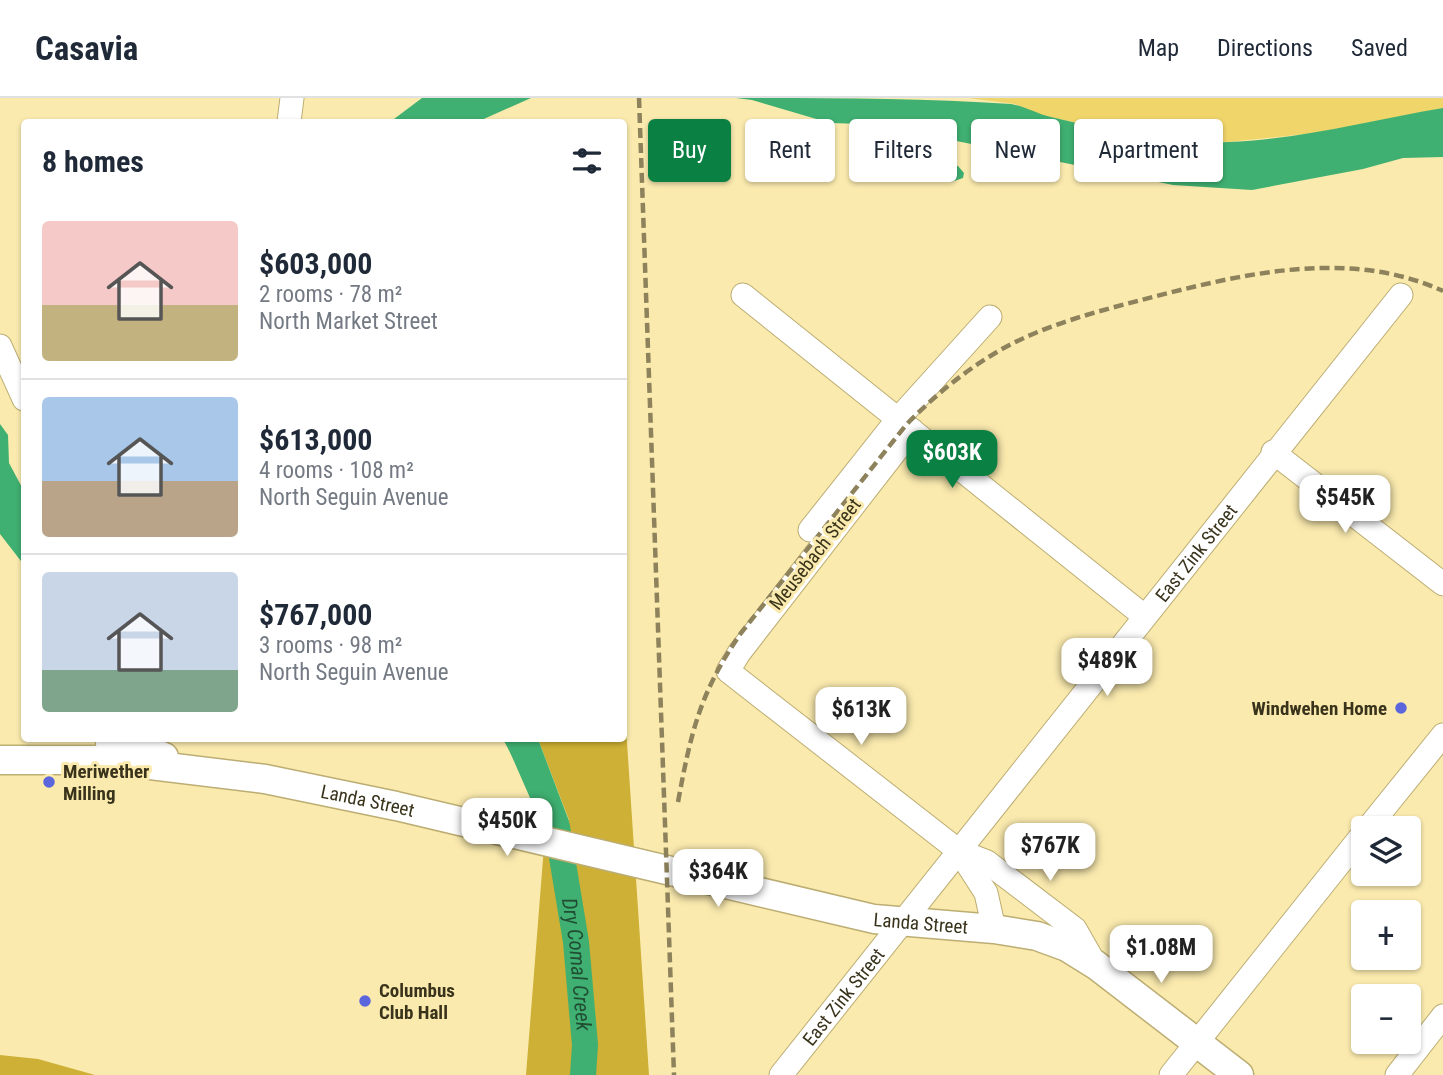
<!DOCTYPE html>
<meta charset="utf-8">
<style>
:root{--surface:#fff;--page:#f6f6f7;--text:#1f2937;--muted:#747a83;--line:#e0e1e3;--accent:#0b8043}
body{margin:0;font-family:"Roboto Condensed",sans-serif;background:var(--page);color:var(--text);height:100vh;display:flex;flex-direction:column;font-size:26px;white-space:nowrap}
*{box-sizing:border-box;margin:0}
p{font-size:23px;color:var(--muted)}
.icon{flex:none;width:38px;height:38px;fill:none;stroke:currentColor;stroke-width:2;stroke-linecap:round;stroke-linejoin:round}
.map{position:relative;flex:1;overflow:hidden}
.sheet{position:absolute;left:21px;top:21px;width:606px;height:623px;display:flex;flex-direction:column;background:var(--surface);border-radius:7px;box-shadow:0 2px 5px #0004}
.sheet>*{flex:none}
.hud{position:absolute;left:648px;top:21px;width:665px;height:63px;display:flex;gap:14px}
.controls{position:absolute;left:1351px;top:718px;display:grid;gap:14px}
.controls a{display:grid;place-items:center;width:70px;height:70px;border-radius:7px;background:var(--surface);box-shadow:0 2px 5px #0004;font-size:35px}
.price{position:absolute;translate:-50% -60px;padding:0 16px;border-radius:14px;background:#fff;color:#222;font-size:23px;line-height:46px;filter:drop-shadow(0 2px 4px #0008)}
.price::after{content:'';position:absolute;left:50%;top:42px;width:21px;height:16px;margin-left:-10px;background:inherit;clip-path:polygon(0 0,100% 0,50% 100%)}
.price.active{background:var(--accent);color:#fff}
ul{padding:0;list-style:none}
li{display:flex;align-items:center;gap:21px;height:175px;padding:0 21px}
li+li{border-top:2px solid var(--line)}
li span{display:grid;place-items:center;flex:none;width:196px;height:140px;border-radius:7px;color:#555}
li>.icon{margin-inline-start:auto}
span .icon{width:84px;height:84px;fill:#fffc;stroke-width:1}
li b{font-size:30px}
h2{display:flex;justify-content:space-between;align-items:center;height:84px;padding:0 21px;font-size:30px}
.tag{padding:0 24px;border-radius:7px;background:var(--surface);box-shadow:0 2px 5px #0004;font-size:24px;line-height:63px}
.tag.active{background:var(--accent);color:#fff}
header{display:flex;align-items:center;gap:42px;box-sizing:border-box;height:98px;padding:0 35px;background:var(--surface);border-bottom:2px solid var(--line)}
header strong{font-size:33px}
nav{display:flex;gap:38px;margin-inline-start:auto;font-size:24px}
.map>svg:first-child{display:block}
.green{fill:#f0d56a}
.forest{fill:#cdb035}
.water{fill:#3fb071}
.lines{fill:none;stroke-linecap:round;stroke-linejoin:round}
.river{stroke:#3fb071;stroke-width:26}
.minor-casing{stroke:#bcad73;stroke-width:25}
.major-casing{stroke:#bcad73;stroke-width:31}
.minor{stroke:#fff;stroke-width:23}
.major{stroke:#fff;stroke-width:28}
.rail{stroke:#8d825b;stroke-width:4.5;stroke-dasharray:10 5;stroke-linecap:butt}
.poi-dot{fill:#5b66dd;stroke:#faeaae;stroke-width:2.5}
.labels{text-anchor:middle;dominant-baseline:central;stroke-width:6;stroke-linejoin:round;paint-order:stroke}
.street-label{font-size:19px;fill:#39331b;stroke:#faeaae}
.poi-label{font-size:19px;font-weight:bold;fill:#39331b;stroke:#faeaae;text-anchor:start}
.water-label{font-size:21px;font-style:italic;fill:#214d33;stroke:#faeaae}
</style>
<header>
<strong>Casavia</strong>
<nav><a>Map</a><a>Directions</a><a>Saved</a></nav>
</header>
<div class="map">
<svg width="1443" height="977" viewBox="0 0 1443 977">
<rect width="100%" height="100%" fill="#faeaae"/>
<!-- green -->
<path class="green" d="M 968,0 L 1443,0 L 1443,10 L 1325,34 L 1228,44 L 1167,41 L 1122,35 L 1041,17 L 1015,6 Z"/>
<!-- forest -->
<path class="forest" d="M 623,584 L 649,977 L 526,977 L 546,723 L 569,722 L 538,641 L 623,640 Z
M 0,957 L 38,961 L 95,977 L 0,977 Z"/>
<!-- water -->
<path class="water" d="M 422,0 L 531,0 L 477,24 L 390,24 Z
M 736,0 C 827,0 921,0 1011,6 C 1025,8 1037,16 1051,19 C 1109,33 1169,46 1229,44 C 1302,41 1372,22 1443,10 L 1443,59 L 1403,60 L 1363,71 L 1252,92 L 1173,87 L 922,36 L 863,26 L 830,25 L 752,2 Z
M 944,65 L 958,68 L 964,75 L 963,80 L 951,84 L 943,75 L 933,72 L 934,66 Z
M 0,326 L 8,337 L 9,365 L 24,393 L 24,467 L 0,436 Z
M 503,641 L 538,641 L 569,723 L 546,723 Z"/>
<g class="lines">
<!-- river -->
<path class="river" id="s1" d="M 518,640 L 557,729 L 576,844 L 585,947 L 583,977"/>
<!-- minor casing -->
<g class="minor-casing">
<g id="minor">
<path d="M 289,24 L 292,0"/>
<path d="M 743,197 L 1144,518"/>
<path d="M 0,248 L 24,301"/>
<path d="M 912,332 L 739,555 L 728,573 L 959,753 L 987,764 L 1075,831 L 1095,866"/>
<path d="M 1273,354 L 1443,486"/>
<path d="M 810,432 L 898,321 L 990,219"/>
<path d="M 107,640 L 109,662"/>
<path d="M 1368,730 L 1443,637"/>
<path d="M 959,753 L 986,795 L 994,831"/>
<path id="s2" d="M 781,977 L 1401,197"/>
<path d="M 1171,977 L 1363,736"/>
<path d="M 1397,977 L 1443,918"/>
</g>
</g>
<!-- major casing -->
<g class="major-casing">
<g id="major">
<path d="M 121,640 L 164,659"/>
<path id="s3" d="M 0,662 L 109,662 L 265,681 L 396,708 L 874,821 L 994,831 L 1037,838 L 1067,849 L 1096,867 L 1239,977"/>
</g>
</g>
<!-- minor -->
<use href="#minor" class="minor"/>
<!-- major -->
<use href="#major" class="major"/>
<!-- rail -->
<path class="rail" d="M 639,0 L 674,977
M 678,704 C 691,634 700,594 741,535 L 906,327 C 933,299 963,274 997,254 C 1041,228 1092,215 1141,202 C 1238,177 1347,149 1443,193"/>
</g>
<!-- markers -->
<g class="poi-dot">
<circle cx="1401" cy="610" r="7"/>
<circle cx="49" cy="684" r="7"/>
<circle cx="365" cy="903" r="7"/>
</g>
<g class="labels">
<!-- street labels -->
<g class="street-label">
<text stroke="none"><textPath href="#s2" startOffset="667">East Zink Street</textPath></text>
<text transform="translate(815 456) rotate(-52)">Meusebach Street</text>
<text stroke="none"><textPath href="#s3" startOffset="371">Landa Street</textPath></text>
<text stroke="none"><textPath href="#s3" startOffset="938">Landa Street</textPath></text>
<text stroke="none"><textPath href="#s2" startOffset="100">East Zink Street</textPath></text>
</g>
<!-- poi labels -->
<g class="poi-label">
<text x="1387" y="610" text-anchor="end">Windwehen Home</text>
<text x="63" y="673">Meriwether<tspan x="63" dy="22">Milling</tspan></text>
<text x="379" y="892">Columbus<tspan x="379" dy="22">Club Hall</tspan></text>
</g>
<!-- water labels -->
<g class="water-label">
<text stroke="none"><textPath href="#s1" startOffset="236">Dry Comal Creek</textPath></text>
</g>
</g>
</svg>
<div class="controls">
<a><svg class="icon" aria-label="layers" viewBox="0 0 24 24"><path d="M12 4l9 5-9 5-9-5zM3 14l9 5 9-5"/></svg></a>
<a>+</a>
<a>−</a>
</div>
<b class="price active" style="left:952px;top:392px">$603K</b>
<b class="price" style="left:1345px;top:437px">$545K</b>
<b class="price" style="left:1107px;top:600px">$489K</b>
<b class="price" style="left:861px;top:649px">$613K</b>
<b class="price" style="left:507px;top:760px">$450K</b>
<b class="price" style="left:1050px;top:785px">$767K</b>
<b class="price" style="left:718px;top:811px">$364K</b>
<b class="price" style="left:1161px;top:887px">$1.08M</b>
<div class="hud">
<a class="tag active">Buy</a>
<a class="tag">Rent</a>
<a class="tag">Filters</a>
<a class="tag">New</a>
<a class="tag">Apartment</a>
</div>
<section class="sheet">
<h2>8 homes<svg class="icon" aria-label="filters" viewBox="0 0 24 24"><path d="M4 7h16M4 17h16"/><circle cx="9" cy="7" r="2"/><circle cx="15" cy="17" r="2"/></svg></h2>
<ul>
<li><span style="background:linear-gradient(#f6c9c9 60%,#c2b280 0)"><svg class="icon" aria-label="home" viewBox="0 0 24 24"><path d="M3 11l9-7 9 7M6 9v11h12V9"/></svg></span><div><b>$603,000</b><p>2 rooms · 78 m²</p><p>North Market Street</p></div></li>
<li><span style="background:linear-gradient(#a9c7e8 60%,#b9a48a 0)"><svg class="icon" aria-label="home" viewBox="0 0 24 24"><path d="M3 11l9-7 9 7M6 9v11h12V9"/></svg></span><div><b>$613,000</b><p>4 rooms · 108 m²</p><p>North Seguin Avenue</p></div></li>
<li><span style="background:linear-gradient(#c9d6e8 70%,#7fa58c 0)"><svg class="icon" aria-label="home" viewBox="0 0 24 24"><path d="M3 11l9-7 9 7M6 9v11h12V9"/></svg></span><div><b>$767,000</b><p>3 rooms · 98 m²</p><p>North Seguin Avenue</p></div></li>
</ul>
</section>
</div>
